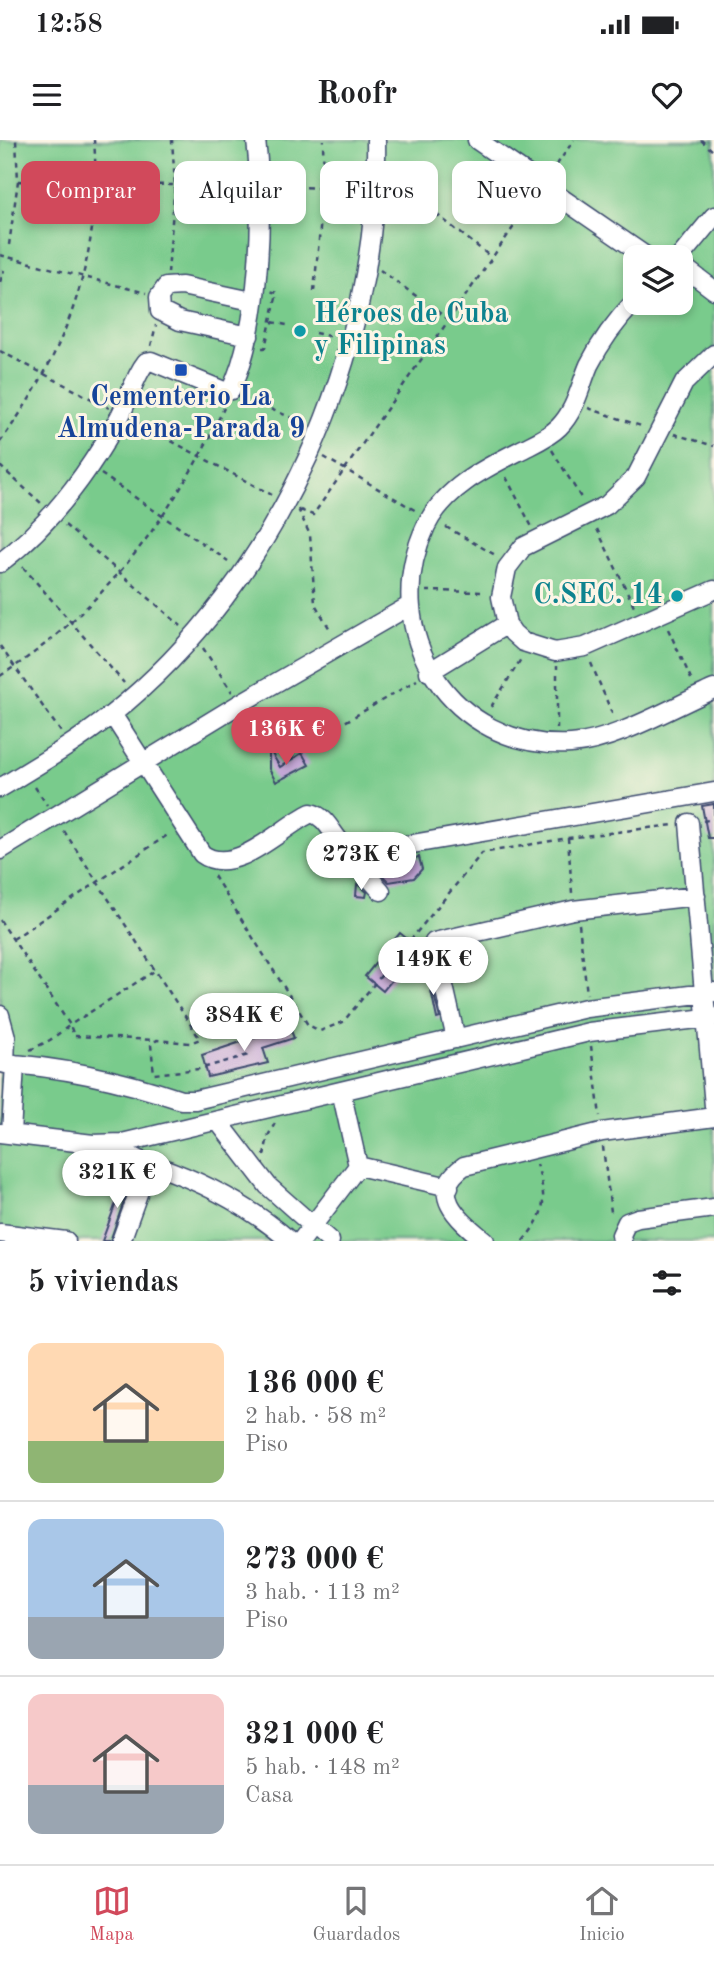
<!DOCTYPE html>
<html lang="es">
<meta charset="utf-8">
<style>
:root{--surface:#fff;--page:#f6f6f6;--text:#202124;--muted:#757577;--line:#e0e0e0;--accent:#d1495b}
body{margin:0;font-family:"Old Standard TT",serif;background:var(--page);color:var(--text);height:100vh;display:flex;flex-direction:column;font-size:26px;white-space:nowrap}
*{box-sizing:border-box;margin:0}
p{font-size:23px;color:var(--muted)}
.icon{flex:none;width:38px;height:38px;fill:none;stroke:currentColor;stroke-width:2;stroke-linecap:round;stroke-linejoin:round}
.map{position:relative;height:1101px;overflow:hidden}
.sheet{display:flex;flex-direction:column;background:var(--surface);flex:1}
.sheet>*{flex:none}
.banner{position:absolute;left:21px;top:21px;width:672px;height:63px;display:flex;gap:14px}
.controls{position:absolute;left:623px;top:105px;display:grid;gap:14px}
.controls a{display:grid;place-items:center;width:70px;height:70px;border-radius:14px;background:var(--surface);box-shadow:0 4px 10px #0003;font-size:35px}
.price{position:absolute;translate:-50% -60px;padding:0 16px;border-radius:24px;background:#fff;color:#222;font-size:23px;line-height:46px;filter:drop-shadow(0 2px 4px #0008)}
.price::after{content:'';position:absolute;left:50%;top:42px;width:21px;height:16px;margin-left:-10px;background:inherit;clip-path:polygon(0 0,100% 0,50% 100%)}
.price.on{background:var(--accent);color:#fff}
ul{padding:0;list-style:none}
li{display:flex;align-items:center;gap:21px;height:175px;padding:0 28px}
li+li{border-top:2px solid var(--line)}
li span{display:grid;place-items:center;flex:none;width:196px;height:140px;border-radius:14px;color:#555}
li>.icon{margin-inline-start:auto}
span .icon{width:84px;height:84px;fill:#fffc;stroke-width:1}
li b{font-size:30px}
h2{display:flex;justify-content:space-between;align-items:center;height:84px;padding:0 28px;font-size:30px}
.tag{padding:0 24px;border-radius:14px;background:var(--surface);box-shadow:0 4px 10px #0003;font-size:24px;line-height:63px}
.tag.on{background:var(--accent);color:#fff}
.status{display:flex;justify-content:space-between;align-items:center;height:49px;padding:0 35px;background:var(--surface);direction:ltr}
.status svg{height:19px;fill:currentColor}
header{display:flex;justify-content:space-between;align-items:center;height:91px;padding:0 28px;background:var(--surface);font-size:32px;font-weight:600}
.tab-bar{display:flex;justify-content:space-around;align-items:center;height:98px;border-top:2px solid var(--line);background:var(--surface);font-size:19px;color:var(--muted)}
.tab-bar a{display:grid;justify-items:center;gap:4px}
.tab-bar .on{color:var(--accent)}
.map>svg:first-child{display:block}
.green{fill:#79cb8c;stroke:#4a7d75;stroke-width:2;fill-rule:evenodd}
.building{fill:#bd9cd6}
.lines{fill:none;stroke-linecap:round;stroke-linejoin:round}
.minor-casing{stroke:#3c4a6e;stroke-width:21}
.path{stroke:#3c4a6e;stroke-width:2.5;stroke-dasharray:5 5;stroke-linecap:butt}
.minor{stroke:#fff;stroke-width:18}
.culture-dot{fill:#0f9aa8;stroke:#fcf5e5;stroke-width:2.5}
.transit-dot{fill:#1a4fb4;stroke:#fcf5e5;stroke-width:2.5}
.labels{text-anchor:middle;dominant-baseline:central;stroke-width:6;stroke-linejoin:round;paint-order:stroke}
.culture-label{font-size:28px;font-weight:bold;fill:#0d838f;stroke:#fcf5e5;text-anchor:start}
.transit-label{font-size:28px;font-weight:bold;fill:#164399;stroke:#fcf5e5}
</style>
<div class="status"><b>12:58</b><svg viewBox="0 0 49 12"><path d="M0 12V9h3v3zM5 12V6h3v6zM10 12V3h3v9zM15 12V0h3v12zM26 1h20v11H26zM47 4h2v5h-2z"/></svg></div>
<header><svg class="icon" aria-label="menu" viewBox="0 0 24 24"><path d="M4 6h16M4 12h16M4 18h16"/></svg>Roofr<svg class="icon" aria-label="heart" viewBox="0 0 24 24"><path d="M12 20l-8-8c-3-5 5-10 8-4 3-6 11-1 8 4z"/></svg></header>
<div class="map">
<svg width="714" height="1101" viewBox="0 0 714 1101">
<rect width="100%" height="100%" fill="#fcf5e5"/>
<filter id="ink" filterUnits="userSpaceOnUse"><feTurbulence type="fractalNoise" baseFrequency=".0143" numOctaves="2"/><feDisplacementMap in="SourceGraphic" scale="14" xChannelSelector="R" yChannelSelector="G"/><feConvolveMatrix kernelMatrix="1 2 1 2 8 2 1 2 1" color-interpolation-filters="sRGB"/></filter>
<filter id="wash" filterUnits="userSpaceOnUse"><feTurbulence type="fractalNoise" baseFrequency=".00686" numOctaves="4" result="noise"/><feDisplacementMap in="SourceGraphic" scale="28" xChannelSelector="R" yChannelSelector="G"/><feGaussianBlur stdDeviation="1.57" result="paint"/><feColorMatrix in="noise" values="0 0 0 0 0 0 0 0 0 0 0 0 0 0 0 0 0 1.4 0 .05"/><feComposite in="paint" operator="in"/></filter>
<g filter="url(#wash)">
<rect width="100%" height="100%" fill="#f5e2c6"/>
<!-- green -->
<path class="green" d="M 0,0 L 714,0 L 714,1101 L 0,1101 ZM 635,117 L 681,117 L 681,163 L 635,163 Z"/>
<g id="blocks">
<!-- building -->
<path class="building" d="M 269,609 L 280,627 L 302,613 L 309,625 L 276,642 L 269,629 Z
M 714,664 L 714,698 L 708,698 L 702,666 Z
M 419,717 L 422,729 L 414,738 L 389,742 L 378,731 L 377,725 Z
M 357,744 L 367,752 L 366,757 L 356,756 Z
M 400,793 L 418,808 L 383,851 L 365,836 Z
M 423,813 L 440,878 L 437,879 Z
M 289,886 L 294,898 L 263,908 L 268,923 L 208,937 L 202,915 Z
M 126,1036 L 132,1038 L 110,1101 L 102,1101 Z"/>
</g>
</g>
<g filter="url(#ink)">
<use href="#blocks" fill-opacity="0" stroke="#3c4a6e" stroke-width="2"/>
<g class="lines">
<!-- minor casing -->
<g class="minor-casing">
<path id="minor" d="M 477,0 L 647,117
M 680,117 L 714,76
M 681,125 L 714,150
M 635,161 C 617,180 601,201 589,225 C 580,246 576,270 559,287 C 548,298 532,304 519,311 C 483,329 444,349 426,386 C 376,492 452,611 571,604 C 616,601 672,567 714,549
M 249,196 L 180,181 L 160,171 L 159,157 L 166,147 L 182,146 L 252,161
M 714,214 L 684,243 L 636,337 L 607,365 L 523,407 L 507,428 L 501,457 L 507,484 L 513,493 L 523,502 L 555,512 L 585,507 L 714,450
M 0,423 C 50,385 90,331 120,276 C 129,259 134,237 146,222 L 151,221 L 224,251 L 231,250 C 261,186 264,70 256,0
M 429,532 L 507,484
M 112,574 L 202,714 C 235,738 281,687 311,673 C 333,678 334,710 360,713 L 714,652
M 0,648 C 38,625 76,603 111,575 C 279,441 380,213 376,0
M 689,683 L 714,966
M 0,710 L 246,560 L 409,466
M 352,712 L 354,721 L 381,751
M 0,875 L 6,897 L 5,924
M 456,899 L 434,802 L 573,770 L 696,756
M 0,923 C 64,927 121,940 181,960 L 195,960 L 586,868 L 714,852
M 341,951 L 358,1026 L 449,1047
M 218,981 L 268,1046 L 330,1101
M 0,993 L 93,1004 L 122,1003 L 589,892 L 714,877
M 11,993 L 15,924
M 122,1003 C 127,1019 142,1021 157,1026 C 205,1043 251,1067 290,1101
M 0,1093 L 66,1101
M 121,1101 L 149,1023
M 301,1101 L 358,1026
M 485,1101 C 461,1081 425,1054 464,1026 L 602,992 L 714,977
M 622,1101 L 621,1095 L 627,1082 L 638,1078 L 714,1068"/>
</g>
<!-- path -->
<path class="path" d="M 701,0 L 714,12
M 551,33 L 574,0
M 389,37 L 491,117
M 18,41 L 245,47
M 276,47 L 357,48
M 9,105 L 18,41 L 16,0
M 0,115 L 146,153
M 380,130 L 448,179
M 168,133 L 175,44 L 172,0
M 0,142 L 4,130
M 314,151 L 324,48 L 323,0
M 272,182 L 291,186
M 315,193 L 333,197
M 151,206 L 156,185
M 262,208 L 265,208 L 277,153 L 270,151
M 0,211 L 109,268
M 243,258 L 305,283
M 588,268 L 644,287
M 136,282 L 272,355
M 674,294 L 714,306
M 0,302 C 68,210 103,115 94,0
M 552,310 L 583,361
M 324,317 L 418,372
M 0,326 L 42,364
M 101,334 L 228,421
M 506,337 L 532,387
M 298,369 L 310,395 L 315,464 L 331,491
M 300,370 L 313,375 L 533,59
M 65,385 L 181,486
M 446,387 L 497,416
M 597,389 L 635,468
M 23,427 L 124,543
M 426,451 L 486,452
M 668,489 L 693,543
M 0,506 L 61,592
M 203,508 L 232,552
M 591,523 L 614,578
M 0,536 C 102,472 173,375 224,268
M 491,567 L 521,519
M 255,575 L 279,611 L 288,615 L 417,540
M 557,589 L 557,526
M 35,647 L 47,665
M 703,681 L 714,679
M 64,691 L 200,899 L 190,903 L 157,900 L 151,905 L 154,934 L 199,929 L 252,914
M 568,698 L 572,753
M 214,736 L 308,885 L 320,891 L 343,882 L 482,713 L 568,698 L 673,685
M 0,780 L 70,885 L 156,830
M 579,784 L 587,854
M 13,799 L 169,694
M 591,906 L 600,976
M 30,910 L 50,900 L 70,885 L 74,896 L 155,900
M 603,1007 L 611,1072 L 615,1074
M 264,1016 L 268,996 L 275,983
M 523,1101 C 548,1071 546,1060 537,1024"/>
<!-- minor -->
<use href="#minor" class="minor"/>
</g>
</g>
<!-- markers -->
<g class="culture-dot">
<circle cx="300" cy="191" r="7"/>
<circle cx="677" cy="456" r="7"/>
</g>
<rect class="transit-dot" x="174" y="223" width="14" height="14" rx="3.5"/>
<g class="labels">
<!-- culture labels -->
<g class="culture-label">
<text x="314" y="175">Héroes de Cuba<tspan x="314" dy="32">y Filipinas</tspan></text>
<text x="663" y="456" text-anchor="end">C.SEC. 14</text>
</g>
<!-- transit labels -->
<g class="transit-label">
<text x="181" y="258">Cementerio La<tspan x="181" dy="32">Almudena-Parada 9</tspan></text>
</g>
</g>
</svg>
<div class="controls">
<a><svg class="icon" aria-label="layers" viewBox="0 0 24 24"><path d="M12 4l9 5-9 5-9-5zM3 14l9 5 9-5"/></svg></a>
</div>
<b class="price on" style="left:286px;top:627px">136K €</b>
<b class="price" style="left:361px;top:752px">273K €</b>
<b class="price" style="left:433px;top:857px">149K €</b>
<b class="price" style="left:244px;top:913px">384K €</b>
<b class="price" style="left:117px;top:1070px">321K €</b>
<div class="banner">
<a class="tag on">Comprar</a>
<a class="tag">Alquilar</a>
<a class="tag">Filtros</a>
<a class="tag">Nuevo</a>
</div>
</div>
<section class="sheet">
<h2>5 viviendas<svg class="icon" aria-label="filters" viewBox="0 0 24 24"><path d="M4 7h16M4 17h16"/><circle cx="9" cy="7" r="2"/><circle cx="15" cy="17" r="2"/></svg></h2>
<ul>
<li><span style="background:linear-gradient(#ffd9b3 70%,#8fb573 0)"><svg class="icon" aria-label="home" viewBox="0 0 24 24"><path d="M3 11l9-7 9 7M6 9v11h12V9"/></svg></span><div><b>136 000 €</b><p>2 hab. · 58 m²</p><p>Piso</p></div></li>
<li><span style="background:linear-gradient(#a9c7e8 70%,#9aa5b1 0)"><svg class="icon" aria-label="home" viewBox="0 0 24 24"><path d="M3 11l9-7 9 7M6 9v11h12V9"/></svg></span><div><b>273 000 €</b><p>3 hab. · 113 m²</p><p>Piso</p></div></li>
<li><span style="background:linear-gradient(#f6c9c9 65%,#9aa5b1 0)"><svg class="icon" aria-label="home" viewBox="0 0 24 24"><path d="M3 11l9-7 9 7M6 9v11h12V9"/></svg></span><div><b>321 000 €</b><p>5 hab. · 148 m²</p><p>Casa</p></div></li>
</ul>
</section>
<nav class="tab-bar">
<a class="on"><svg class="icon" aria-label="map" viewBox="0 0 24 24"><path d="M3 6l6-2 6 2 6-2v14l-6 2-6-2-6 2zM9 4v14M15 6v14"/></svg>Mapa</a>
<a><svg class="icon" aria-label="saved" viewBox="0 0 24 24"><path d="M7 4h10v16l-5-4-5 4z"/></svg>Guardados</a>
<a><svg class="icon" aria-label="home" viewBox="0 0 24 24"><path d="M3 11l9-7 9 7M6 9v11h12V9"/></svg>Inicio</a>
</nav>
